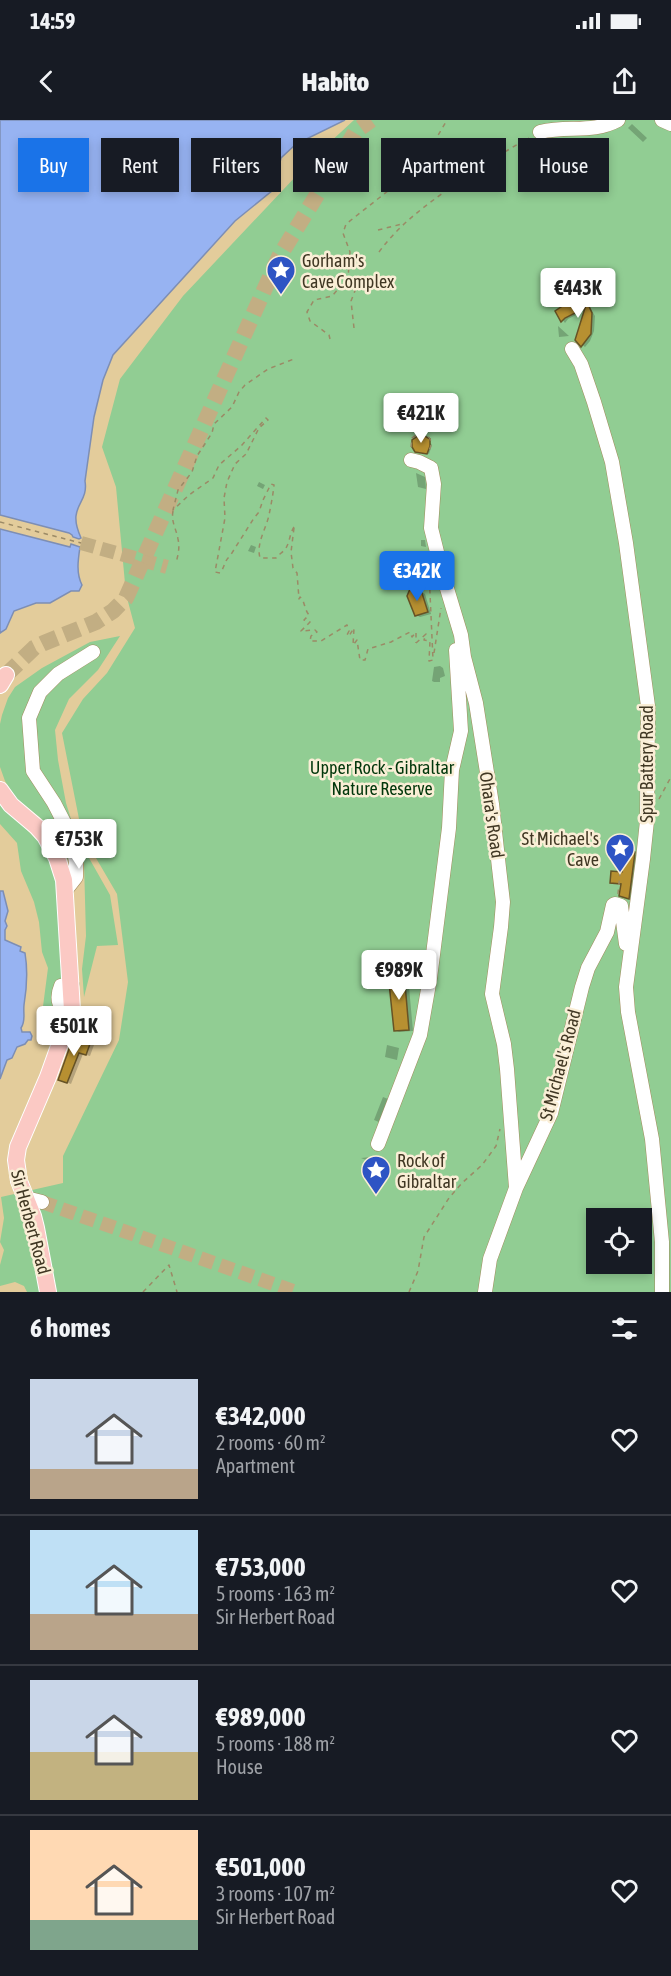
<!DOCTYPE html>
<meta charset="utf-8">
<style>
:root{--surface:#171b24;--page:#242831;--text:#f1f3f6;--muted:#9ea1a6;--line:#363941;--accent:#1a73e8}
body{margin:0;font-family:"Asap Condensed",sans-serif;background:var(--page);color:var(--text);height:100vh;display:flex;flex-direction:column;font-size:22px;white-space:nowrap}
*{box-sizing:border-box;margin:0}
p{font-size:20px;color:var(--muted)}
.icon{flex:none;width:33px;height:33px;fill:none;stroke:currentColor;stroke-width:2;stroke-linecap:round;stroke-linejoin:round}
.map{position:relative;height:1172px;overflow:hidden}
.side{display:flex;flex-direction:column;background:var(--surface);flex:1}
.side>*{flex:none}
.hud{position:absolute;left:18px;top:18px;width:636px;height:54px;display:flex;gap:12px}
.buttons{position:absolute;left:586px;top:1088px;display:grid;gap:12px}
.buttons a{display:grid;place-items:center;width:66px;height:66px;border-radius:0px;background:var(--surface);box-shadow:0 3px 9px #0003;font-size:30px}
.price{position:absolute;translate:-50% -51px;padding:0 14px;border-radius:6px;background:#fff;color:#222;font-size:20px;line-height:39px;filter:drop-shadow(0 2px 3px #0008)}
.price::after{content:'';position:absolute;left:50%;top:36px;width:18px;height:14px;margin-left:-9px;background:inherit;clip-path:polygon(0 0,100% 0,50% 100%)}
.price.selected{background:var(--accent);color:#fff}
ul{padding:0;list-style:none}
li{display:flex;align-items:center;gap:18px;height:150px;padding:0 30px}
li+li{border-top:2px solid var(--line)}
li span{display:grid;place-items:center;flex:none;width:168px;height:120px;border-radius:0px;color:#555}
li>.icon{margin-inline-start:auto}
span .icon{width:72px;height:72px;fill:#fffc;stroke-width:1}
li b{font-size:26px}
h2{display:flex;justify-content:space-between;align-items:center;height:72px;padding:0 30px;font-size:26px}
.pill{padding:0 21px;border-radius:0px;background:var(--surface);box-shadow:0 3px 9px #0003;font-size:21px;line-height:54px}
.pill.selected{background:var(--accent);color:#fff}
.status{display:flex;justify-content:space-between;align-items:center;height:42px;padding:0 30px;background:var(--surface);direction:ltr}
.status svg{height:16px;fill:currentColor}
header{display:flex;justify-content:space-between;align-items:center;height:78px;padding:0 30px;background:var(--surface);font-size:27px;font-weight:800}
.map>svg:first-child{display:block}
.green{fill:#91cd93;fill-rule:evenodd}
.water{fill:#97b3f2;stroke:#7d8eb4;stroke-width:1.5}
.shadow{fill:#0003}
.building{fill:#b79031;stroke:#675325;stroke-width:1.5}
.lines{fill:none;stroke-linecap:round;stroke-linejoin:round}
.minor-tunnel{stroke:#c2ae83;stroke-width:14;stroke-dasharray:14 7;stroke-linecap:butt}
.major-tunnel{stroke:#c2ae83;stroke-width:16;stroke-dasharray:16 8;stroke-linecap:butt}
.minor-casing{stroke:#a18c5d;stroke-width:15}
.major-casing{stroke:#fff;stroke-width:18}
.path{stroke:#9b8a66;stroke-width:1.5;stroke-dasharray:4.5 4.5;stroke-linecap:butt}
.minor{stroke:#fff;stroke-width:14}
.major{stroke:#fbc9c4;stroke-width:16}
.labels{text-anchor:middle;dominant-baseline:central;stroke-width:5;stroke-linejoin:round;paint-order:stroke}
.poi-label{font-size:18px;fill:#403723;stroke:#faeed6;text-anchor:start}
.street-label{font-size:18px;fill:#403723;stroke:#faeed6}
.park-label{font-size:18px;fill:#01370b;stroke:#faeed6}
</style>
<div class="status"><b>14:59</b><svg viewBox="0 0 49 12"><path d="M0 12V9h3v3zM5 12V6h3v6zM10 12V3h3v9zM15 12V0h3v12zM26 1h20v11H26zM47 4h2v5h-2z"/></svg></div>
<header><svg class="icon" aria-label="back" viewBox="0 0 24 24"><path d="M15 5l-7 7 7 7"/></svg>Habito<svg class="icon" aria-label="share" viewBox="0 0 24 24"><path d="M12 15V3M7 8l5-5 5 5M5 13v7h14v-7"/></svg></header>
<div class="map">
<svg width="671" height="1172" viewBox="0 0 671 1172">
<rect width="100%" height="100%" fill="#e3cc9b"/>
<!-- green -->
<path class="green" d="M 354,0 L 671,0 L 671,1172 L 27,1172 L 24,1166 L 15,1162 L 0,1166 L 0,1145 L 4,1130 L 0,1122 L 4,1098 L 1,1077 L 63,1063 L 63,1036 L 119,920 L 128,862 L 117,774 L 82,714 L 62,613 L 83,579 L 107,553 L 135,508 L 126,474 L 116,367 L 102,327 L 120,259 L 183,176 L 314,37 ZM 597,1098 L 642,1098 L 642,1143 L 597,1143 Z
M 120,516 L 98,550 L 69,579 L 55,610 L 58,640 L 66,683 L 76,715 L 110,775 L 118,825 L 97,826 L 84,877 L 82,849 L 86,816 L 84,743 L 70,744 L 58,721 L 44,701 L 16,678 L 5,661 L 0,647 L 0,604 L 2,595 L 8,578 L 15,567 L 42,548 L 90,522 Z
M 0,683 L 50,733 L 59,762 L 65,897 L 58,916 L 47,909 L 42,894 L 48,848 L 42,832 L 39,802 L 34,782 L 21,751 L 17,723 L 0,704 Z"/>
<!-- water -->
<path class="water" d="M 0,0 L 345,0 L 296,24 L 281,38 L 273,70 L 235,101 L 113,235 L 103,260 L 94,297 L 85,361 C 89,385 66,385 81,418 L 79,419 L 73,417 L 72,415 L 69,413 L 0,395 Z
M 0,409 L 70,427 L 71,424 L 80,427 C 78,440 76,453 82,465 L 79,471 L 71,471 L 50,483 L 36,483 L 14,491 L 6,509 L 0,513 Z
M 0,771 L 3,771 L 8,791 L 5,801 L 7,806 L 5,810 L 5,820 L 21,827 L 20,831 L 25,833 C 28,851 27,867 24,885 C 23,894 26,901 21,908 L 22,912 L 30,912 L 32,916 L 31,920 L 28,920 L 25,924 L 17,927 L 12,938 L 7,940 L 0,959 Z"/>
<!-- shadow -->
<path class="shadow" d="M 632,4 L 647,18 L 643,22 L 628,8 Z
M 588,184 L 595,196 L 594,211 L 590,221 L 585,227 L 577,220 L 586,190 L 568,199 L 565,203 L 557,192 L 587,186 Z
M 558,206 L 569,216 L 559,217 Z
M 427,318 L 432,325 L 429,334 L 419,332 Z
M 416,353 L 425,357 L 426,369 L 418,367 Z
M 259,362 L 265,365 L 263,369 L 257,366 Z
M 421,420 L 425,420 L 426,427 L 421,426 Z
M 251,425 L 256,427 L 254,433 L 248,431 Z
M 420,471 L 425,474 L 431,494 L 420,497 L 416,495 Z
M 440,546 L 443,548 L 445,556 L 440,558 L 440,562 L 434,562 L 432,561 L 434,547 Z
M 634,734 L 638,736 L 632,780 L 625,777 L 622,765 L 612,762 L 624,754 L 629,740 Z
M 404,853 L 408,856 L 413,911 L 399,912 L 395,910 Z
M 75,917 L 94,925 L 90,936 L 83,934 L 71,964 L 64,961 Z
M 387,925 L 399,928 L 397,940 L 385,937 Z
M 383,977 L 388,979 L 379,1002 L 374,1000 Z
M 371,1037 L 371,1042 L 361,1038 Z"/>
<!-- building -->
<path class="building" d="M 570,181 L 578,181 L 586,184 L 587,182 L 592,193 L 591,214 L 581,227 L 575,220 L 585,188 L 565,198 L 561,202 L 555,191 Z
M 421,314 L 430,319 L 430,326 L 427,334 L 415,332 L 412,327 L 412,320 Z
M 413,467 L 421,470 L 428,492 L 415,496 L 407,476 L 410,469 Z
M 629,731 L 635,732 L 629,779 L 619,776 L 621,764 L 610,763 L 611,751 L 622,752 L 624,738 L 628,739 Z
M 404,852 L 409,910 L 394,911 L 388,853 Z
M 74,915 L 91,921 L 86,935 L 79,933 L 67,963 L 58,960 Z"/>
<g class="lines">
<!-- minor-tunnel -->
<path class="minor-tunnel" d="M 81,423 L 167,447
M 42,1082 L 296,1172"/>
<!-- major-tunnel -->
<path class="major-tunnel" d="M 6,555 L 34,528 L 44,523 L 96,502 L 113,491 L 126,478 L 279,137 L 356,11 L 371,0"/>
<!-- minor casing -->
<g class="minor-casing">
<path id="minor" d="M 662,0 L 671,4
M 540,12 C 569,5 592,14 618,0
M 572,229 L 581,244 L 594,282 L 612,342 L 626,423 L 648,586 L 647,701 L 643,739 L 626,867 L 628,892 L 652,1019 L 662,1122 L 662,1172
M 411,340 L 419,342 L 431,348 L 434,364 L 431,408 L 442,452 L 461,515 L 464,537 L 476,583 L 492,684 L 499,748 L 503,782 L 501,807 L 492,874 L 504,924 L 507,949 L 516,1068
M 65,771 L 76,757 L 76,743 L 72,718 L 54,683 L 33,651 L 29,598 L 40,572 L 58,554 L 93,532
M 70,898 C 60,888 55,880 61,866 L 72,864
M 378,1024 L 420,915 L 430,858 L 449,708 L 452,650 L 461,611 L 456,530
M 26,1078 L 42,1082
M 485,1172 L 490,1139 L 516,1068 L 551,993 L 582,867 L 588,848 L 607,812 L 613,785 L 615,784 L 621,786 L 626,824"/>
</g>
<!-- major casing -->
<g class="major-casing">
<path id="major" d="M 0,565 L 6,555
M 0,670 L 11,685 L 37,707 L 45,716 L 57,738 L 64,760 L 72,890 L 48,957 L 18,1027 L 16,1040 L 19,1061 L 33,1096 L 36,1108 L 48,1172"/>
</g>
<!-- path -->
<path class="path" d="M 378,110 L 402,104
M 379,132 C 398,106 421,89 447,70 C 473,51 500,34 529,18
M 354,208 L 351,181 L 360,158
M 330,219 L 329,215 L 310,201 L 307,192 L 314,180 L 332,176 L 348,158 L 350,132 L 343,113 L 346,104 L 412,52 L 430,29 L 447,0
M 411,327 L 412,318 C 424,308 437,319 428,332
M 173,391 C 171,402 176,408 178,419 C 180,428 178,435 176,443
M 0,402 L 81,423
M 294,407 C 290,413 290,420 287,426 C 285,431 279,434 276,438 L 260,438 C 256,423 266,409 269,395 C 271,385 273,375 274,365 L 271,364 L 263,380 L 259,392 L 254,398 L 230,436 C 224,441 225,447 220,453 L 215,452 L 225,398 L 224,378 L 227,362 L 235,344 L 246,334 L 259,308 L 268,300 L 266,298 L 241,326 L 219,345 L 213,358 L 189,375 L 173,390 L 178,370 L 192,352 L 197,336 L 212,313 L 214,304 L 232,287 L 239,272 L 245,265 L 268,249 L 294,239
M 294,408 L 291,432 L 293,448 L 297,453 L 299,479 L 300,477 C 305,481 304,489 309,495 L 304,500 L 310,502 L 301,511 L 315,510 L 317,512 L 311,516 L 310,521 L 321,521 L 347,505 L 349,511 L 347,515 L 349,516 L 354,508 L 353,525 L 357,520 L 360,540 L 365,540 L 368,529 L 391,522 L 410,512 L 412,517 L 416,512 L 416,523
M 429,451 L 433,540
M 416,523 L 426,514 L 424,520 L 430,521 L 429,541 L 433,540
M 434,533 L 441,488
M 659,679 L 671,657
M 618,774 L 620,753
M 143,1172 L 169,1145 L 177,1172
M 409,1172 L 418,1151 L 424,1117 L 449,1078 L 462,1063 L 482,1045 L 496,1026 L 500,1009"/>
<!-- minor -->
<use href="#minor" class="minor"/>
<!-- major -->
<use href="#major" class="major"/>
</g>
<!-- icons -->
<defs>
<g id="sight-pin" transform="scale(1.5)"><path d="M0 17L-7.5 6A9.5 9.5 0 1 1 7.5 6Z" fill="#2e54c4" stroke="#faeed6"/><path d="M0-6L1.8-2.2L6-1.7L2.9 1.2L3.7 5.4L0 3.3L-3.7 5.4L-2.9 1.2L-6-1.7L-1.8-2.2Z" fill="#fff"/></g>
</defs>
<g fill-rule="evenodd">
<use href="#sight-pin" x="281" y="150"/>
<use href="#sight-pin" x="620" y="728"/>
<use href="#sight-pin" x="376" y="1050"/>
</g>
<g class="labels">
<!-- poi labels -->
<g class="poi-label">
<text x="302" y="140">Gorham's<tspan x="302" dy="21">Cave Complex</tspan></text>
<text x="599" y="718" text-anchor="end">St Michael's<tspan x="599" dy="21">Cave</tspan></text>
<text x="397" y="1040">Rock of<tspan x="397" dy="21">Gibraltar</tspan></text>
</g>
<!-- street labels -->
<g class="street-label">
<text transform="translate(646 644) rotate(-90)">Spur Battery Road</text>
<text transform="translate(492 695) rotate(82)">Ohara's Road</text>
<text transform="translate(560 945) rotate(-75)">St Michael's Road</text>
<text transform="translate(31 1102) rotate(75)">Sir Herbert Road</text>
</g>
<!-- park labels -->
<g class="park-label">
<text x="382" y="647">Upper Rock - Gibraltar<tspan x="382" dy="21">Nature Reserve</tspan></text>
</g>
</g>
</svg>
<div class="buttons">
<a><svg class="icon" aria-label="locate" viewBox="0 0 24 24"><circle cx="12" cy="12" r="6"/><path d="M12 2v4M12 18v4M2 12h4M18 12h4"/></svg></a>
</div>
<b class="price" style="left:578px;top:199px">€443K</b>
<b class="price" style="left:421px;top:324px">€421K</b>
<b class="price selected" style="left:417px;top:482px">€342K</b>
<b class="price" style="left:79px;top:750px">€753K</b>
<b class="price" style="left:399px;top:881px">€989K</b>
<b class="price" style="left:74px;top:937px">€501K</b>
<div class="hud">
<a class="pill selected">Buy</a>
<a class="pill">Rent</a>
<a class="pill">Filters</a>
<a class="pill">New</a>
<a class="pill">Apartment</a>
<a class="pill">House</a>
</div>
</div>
<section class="side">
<h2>6 homes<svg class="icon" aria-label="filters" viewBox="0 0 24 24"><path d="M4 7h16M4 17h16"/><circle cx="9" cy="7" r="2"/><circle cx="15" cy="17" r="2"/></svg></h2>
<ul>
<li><span style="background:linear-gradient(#c9d6e8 75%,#b9a48a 0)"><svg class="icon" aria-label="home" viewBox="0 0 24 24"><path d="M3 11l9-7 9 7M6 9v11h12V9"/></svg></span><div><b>€342,000</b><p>2 rooms · 60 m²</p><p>Apartment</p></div><svg class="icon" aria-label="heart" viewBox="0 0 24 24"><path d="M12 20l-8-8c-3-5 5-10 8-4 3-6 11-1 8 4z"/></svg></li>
<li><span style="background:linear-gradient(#bfe0f5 70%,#b9a48a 0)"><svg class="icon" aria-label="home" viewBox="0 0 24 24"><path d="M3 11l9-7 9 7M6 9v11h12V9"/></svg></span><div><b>€753,000</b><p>5 rooms · 163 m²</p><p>Sir Herbert Road</p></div><svg class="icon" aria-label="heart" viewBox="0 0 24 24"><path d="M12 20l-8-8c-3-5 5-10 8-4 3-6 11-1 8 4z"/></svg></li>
<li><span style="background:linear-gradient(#c9d6e8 60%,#c2b280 0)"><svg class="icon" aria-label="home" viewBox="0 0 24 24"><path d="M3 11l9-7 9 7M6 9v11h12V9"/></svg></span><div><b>€989,000</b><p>5 rooms · 188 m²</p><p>House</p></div><svg class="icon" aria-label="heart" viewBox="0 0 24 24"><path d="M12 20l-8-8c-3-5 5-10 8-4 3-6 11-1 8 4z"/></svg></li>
<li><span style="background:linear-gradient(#ffd9b3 75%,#7fa58c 0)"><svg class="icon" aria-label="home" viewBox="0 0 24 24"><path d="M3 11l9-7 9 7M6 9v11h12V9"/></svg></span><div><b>€501,000</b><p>3 rooms · 107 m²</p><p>Sir Herbert Road</p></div><svg class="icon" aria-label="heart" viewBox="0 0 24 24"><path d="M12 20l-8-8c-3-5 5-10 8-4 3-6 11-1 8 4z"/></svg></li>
</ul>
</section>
